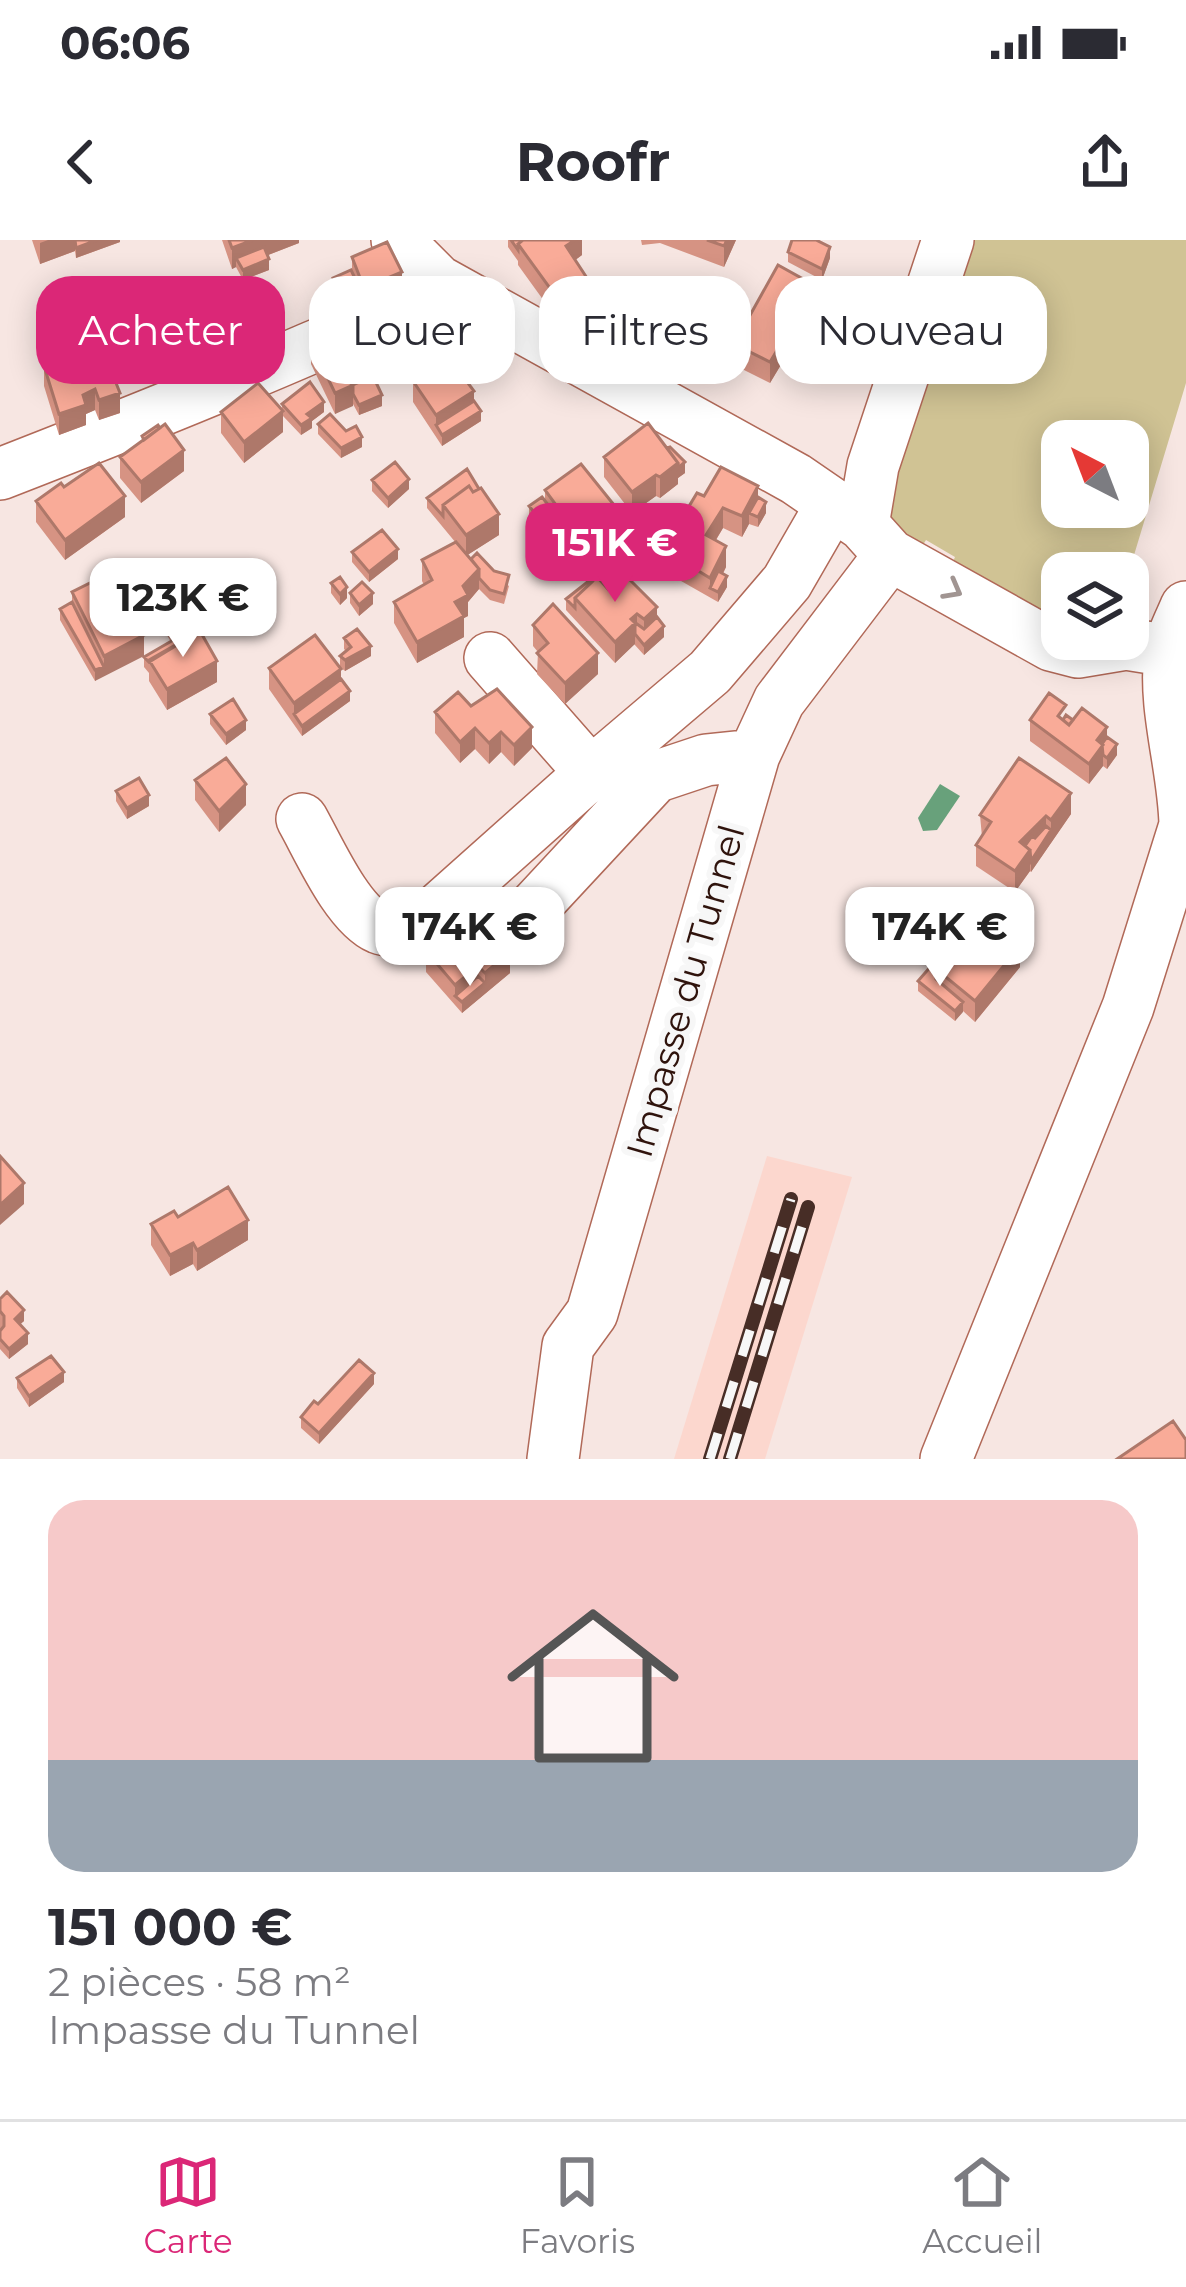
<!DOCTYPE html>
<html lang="fr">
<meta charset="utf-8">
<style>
:root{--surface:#fff;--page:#f2f2f3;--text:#2b2b33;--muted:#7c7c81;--line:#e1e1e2;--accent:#db2777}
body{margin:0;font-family:Montserrat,sans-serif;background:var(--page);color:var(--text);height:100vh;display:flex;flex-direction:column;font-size:45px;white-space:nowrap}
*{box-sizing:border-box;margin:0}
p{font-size:39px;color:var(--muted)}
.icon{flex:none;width:66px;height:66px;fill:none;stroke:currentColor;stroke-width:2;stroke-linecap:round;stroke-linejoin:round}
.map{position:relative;height:1219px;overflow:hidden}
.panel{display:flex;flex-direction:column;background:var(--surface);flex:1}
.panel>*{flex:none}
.top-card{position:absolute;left:36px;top:36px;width:1116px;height:108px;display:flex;gap:24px}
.needle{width:78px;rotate:318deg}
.buttons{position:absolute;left:1041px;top:180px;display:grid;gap:24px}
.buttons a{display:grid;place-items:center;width:108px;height:108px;border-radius:24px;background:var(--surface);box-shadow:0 6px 30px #0003;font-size:60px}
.price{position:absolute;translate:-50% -102px;padding:0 27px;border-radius:24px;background:#fff;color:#222;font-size:39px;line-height:78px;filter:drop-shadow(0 3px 6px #0008)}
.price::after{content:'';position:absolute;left:50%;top:72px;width:36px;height:27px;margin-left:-18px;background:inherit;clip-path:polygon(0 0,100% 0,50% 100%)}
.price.on{background:var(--accent);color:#fff}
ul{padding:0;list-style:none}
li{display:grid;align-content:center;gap:24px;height:636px;padding:0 48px}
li+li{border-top:3px solid var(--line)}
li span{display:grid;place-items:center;height:372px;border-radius:36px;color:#555}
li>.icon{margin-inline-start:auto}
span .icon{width:216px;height:216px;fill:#fffc;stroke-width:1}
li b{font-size:51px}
.pill{padding:0 42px;border-radius:36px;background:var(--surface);box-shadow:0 6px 30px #0003;font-size:42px;line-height:108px}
.pill.on{background:var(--accent);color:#fff}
.status{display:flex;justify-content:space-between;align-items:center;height:84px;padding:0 60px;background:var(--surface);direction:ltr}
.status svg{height:33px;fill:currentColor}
header{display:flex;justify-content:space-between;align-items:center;height:156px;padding:0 48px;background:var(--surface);font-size:54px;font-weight:700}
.tab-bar{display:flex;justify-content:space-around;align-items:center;height:168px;border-top:3px solid var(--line);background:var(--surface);font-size:33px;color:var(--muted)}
.tab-bar a{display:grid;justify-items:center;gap:6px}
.tab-bar .on{color:var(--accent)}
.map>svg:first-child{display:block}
.built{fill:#fcd7ce}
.green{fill:#d0c394;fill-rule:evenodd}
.water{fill:#68a17b}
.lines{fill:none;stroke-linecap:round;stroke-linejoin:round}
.minor-casing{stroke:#b16958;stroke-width:54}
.minor{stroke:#fff;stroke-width:51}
.rail-casing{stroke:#472d26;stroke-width:14}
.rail{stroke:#f7f7f7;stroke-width:9;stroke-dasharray:27;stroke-linecap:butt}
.wall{fill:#d69383}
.shaded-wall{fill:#ae786a}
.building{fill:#f9ab98;stroke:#ae786a;stroke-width:3}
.oneway{stroke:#a19592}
.labels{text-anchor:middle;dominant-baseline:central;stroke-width:12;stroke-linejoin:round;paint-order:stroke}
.street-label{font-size:36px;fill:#2f130c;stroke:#f7f7f7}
</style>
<div class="status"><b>06:06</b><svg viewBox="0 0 49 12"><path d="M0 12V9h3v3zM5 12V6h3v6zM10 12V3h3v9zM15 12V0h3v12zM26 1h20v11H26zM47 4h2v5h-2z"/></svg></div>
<header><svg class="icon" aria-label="back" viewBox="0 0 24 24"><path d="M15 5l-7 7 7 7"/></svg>Roofr<svg class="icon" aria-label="share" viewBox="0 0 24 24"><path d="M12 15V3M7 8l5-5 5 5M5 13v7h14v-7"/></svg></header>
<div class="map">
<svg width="1186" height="1219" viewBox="0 0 1186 1219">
<rect width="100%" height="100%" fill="#f7e6e2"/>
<!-- built -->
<path class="built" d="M 767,916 L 852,937 L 765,1219 L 674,1219 Z"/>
<!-- green -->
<path class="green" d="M 964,0 L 1186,0 L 1186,143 L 1128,335 L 1062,333 L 1062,389 L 951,326 L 955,317 L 926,300 L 921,308 L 897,293 L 882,269 ZM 1062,201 L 1128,201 L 1128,267 L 1062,267 Z"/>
<!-- water -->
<path class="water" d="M 940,544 L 960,556 L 937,590 L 923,591 L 918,578 Z"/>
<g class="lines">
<!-- minor casing -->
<g class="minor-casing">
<path id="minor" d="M 397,0 L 438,41 L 796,239 L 863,285 L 890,315 L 1051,405 L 1078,412 L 1126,404 L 1170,411
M 0,234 C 103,194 206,153 308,109 C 352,90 403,75 438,41
M 863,285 L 873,226 L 948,0
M 490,418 L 591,533 L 710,432 L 787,342 L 832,264
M 302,579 C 319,609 347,674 379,688 C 394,694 411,686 425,681 L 591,533
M 510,693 L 655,537 L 706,520 L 754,515
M 553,1219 L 568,1106 L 592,1073 L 754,515 L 779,461 L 890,315
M 946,1219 L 1128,767 L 1185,585 C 1184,528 1163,470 1170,413 C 1171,397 1180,382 1186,367"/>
</g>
<!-- minor -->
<use href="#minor" class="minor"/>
<!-- rail casing -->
<g class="rail-casing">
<path id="rail" d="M 710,1219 L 791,959
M 730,1219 L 808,967"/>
</g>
<!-- rail -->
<use href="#rail" class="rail"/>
</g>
<!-- wall -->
<path class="wall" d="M 32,0 L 120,0 L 120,2 L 76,18 L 75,11 L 40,24 Z
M 222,0 L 299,0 L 299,3 L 268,15 L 269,30 L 243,40 L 236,27 L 232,29 Z
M 508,0 L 582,0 L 582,15 L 575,20 L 587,59 L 557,79 L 518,25 L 518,21 L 508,7 Z
M 641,0 L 736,0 L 724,27 L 660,3 L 642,5 Z
M 817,0 L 830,18 L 822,40 L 788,22 L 788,12 Z
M 352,17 L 402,53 L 364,69 L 362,64 L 343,72 L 333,48 L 333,38 L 352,31 Z
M 202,45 L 222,60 L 208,66 L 202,56 Z
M 674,53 L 704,62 L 680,75 L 674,64 Z
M 812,65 L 811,69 L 811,90 L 791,127 L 782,123 L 770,143 L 734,125 L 734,104 Z
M 311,103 L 373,137 L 382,166 L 359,175 L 353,164 L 335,174 L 311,124 Z
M 101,105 L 120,173 L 99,180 L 95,170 L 86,174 L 86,185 L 59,195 L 44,146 L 44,126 Z
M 413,141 L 474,161 L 481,181 L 442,206 L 413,162 Z
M 282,164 L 324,172 L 312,181 L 312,188 L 301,195 L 283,176 L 283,192 L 244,223 L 221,193 L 221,172 L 282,170 Z
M 318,184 L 362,207 L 341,218 L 318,194 Z
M 142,196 L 184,231 L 141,263 L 120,238 L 120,217 L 142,202 Z
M 604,217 L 685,233 L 678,238 L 678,244 L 660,258 L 656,256 L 632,273 L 604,237 Z
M 372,240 L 409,249 L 388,268 L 372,251 Z
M 758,246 L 758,257 L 766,273 L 758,287 L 749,284 L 742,297 L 723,288 L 716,300 L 726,327 L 723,334 L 727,347 L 718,362 L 674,337 L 674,316 L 682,301 L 682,282 L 704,256 Z
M 64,247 L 125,277 L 65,320 L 36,282 L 36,261 Z
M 545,250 L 614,276 L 624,300 L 587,326 L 556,286 L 544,295 L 529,277 L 529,266 L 545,262 Z
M 427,258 L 499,295 L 467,315 L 509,346 L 504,364 L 490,360 L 479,349 L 468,362 L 468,376 L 464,378 L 464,397 L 417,423 L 394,383 L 394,362 L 424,345 L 422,341 L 422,320 L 456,303 L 427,268 Z
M 352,312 L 398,319 L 369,342 L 352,322 Z
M 331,343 L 347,358 L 340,365 L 331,353 Z
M 608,349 L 657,377 L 664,397 L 644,415 L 634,404 L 615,423 L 566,370 L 566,359 Z
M 72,352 L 144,395 L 95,441 L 60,380 L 60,369 L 72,362 Z
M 350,353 L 373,364 L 359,376 L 350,363 Z
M 164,379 L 217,442 L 167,470 L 149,441 L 149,433 L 144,427 L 144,417 L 171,402 L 164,390 Z
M 533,385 L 598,434 L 565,464 L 537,434 L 538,412 L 533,406 Z
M 344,398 L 371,416 L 345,431 L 340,427 L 340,416 L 346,411 L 344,409 Z
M 269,428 L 341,439 L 350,461 L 302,496 L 269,449 Z
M 471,466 L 532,508 L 514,526 L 501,512 L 489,524 L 475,509 L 460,523 L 435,493 L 435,472 Z
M 210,474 L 246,490 L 226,505 L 210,484 Z
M 1030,480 L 1107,497 L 1117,515 L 1107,529 L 1103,526 L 1089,544 L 1030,501 Z
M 195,540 L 246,565 L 219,592 L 195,560 Z
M 116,551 L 149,566 L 127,579 L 116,561 Z
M 1071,574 L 1031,632 L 1030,631 L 1015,652 L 976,626 L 976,605 L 982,597 L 980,575 Z
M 426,711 L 510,733 L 462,773 L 426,732 Z
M 1020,727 L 975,782 L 963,771 L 955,781 L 918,751 L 918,741 L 937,728 Z
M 178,977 L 248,1000 L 197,1031 L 193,1024 L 170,1036 L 151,1005 L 151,984 Z
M 0,1059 L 24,1081 L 20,1084 L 28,1104 L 9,1119 L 0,1109 Z
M 17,1138 L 64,1142 L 29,1167 L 17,1148 Z
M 374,1144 L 319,1204 L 301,1188 L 301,1177 L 318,1164 Z"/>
<!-- shaded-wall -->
<path class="shaded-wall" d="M 48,0 L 90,0 L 75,0 L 75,11 L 40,24 L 40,3 Z
M 97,0 L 120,0 L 120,2 L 76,18 L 76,8 Z
M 253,0 L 299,0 L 299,3 L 240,26 L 236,18 L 236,27 L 232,29 L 232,8 Z
M 575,0 L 582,0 L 582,15 L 566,27 L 566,6 Z
M 727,0 L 736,0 L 724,27 L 724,6 Z
M 830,7 L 830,18 L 822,40 L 822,29 Z
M 269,19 L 269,30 L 243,40 L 243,30 Z
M 402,32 L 402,53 L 364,69 L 364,48 Z
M 587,38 L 587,59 L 557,79 L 557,58 Z
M 812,44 L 811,90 L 791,127 L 791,106 L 803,63 Z
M 222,50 L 222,60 L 208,66 L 208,56 Z
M 704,52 L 704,62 L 680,75 L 680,65 Z
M 362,53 L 362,64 L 343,72 L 343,62 Z
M 782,102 L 782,123 L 770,143 L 770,122 Z
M 373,126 L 373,147 L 353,154 L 353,166 L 335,174 L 335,153 L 350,136 Z
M 95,149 L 95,170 L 86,174 L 86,185 L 59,195 L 59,174 L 83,155 Z
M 474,151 L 474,172 L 436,185 L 436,175 Z
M 120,153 L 120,173 L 99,180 L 99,160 Z
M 382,155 L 382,166 L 359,175 L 359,165 Z
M 324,162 L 324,172 L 312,181 L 312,188 L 301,195 L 301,185 L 307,174 Z
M 283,171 L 283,192 L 244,223 L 244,202 Z
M 481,171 L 481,181 L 442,206 L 442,195 Z
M 362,197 L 362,207 L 341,218 L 341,208 Z
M 184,210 L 184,231 L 141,263 L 141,242 Z
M 685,222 L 685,233 L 678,238 L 678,244 L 660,258 L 660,237 L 678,223 Z
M 656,235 L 656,256 L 632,273 L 632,252 Z
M 409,239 L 409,249 L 388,268 L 388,258 Z
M 758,246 L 758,267 L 749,273 L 749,284 L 742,297 L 742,276 Z
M 125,256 L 125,277 L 65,320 L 65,300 Z
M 766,262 L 766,273 L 758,287 L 758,277 Z
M 614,265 L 614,286 L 575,301 L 575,312 L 575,291 Z
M 723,268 L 723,288 L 706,316 L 706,295 Z
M 499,274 L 499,295 L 466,316 L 466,295 Z
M 556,275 L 556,285 L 544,295 L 544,284 Z
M 624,289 L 624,300 L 587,326 L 587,316 Z
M 726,306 L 726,327 L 714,350 L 710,348 L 710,358 L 710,338 Z
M 398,309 L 398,319 L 369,342 L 369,332 Z
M 479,329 L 479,349 L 468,362 L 468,376 L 464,378 L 464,397 L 417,423 L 417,402 L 455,362 L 463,346 Z
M 727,336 L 727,347 L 718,362 L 718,352 Z
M 347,347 L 347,358 L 340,365 L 340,354 Z
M 373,353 L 373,364 L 359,376 L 359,365 Z
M 657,367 L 657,388 L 644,400 L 644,379 Z
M 637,374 L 637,395 L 635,394 L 635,404 L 615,423 L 615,402 L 631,379 Z
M 664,386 L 664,397 L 644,415 L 644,405 Z
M 144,395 L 144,416 L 95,441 L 95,430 L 104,427 L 104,416 Z
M 371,406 L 371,416 L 345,431 L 345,420 Z
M 598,413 L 598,434 L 565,464 L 565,443 Z
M 217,421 L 217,442 L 167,470 L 167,449 Z
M 341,429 L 341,450 L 294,474 L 294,484 L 294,463 Z
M 350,451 L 350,461 L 302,496 L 302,486 Z
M 246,480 L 246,490 L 226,505 L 226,494 Z
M 532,487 L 532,508 L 514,526 L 514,505 Z
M 1107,487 L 1107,507 L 1103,513 L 1103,526 L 1089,544 L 1089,524 L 1097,500 Z
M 475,488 L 475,509 L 460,523 L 460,502 Z
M 501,492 L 501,512 L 489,524 L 489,503 Z
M 1117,504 L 1117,515 L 1107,529 L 1107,518 Z
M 246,544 L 246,565 L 219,592 L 219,571 Z
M 1071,553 L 1071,574 L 1031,632 L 1031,621 L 1051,590 L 1051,580 Z
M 149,555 L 149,566 L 127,579 L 127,568 Z
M 1046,576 L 1046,596 L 1030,612 L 1030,631 L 1015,652 L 1015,631 L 1020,602 Z
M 1020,706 L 1020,727 L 975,782 L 975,761 Z
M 510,712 L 510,733 L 462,773 L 462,762 L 485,743 L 485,733 Z
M 478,726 L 478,747 L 455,756 L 455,745 Z
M 963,762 L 963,772 L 955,781 L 955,771 Z
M 24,943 L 24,964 L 0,985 L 0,965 Z
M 248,980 L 248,1000 L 197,1031 L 197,1010 Z
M 193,1003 L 193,1024 L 170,1036 L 170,1015 Z
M 24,1070 L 24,1081 L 15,1089 L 15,1079 Z
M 28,1093 L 28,1104 L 9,1119 L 9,1109 Z
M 64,1132 L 64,1142 L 29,1167 L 29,1156 Z
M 374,1133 L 374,1144 L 319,1204 L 319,1193 Z"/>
<!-- building -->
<path class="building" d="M 75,0 L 97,0 L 76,8 Z
M 229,0 L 253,0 L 232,8 Z
M 511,0 L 523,0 L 518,4 L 518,10 Z
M 523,0 L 575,0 L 566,6 L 587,38 L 557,58 L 518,4 Z
M 707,0 L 727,0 L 724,6 Z
M 792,0 L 816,0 L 830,7 L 822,29 L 788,12 Z
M 387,2 L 402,32 L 364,48 L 352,17 Z
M 264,7 L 269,19 L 243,30 L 236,18 Z
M 778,25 L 812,44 L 803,63 L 811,69 L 791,106 L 782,102 L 770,122 L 734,104 Z
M 351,30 L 362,53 L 343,62 L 333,38 Z
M 217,39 L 222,50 L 208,56 L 202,45 Z
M 700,42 L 704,52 L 680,65 L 674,53 Z
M 355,84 L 373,126 L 350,136 L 353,145 L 335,153 L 311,103 Z
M 101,105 L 120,153 L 99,160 L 95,149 L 83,155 L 86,165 L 59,174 L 44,126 Z
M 450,119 L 474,151 L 436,175 L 413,141 Z
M 373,136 L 382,155 L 359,165 L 353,154 L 353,145 L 350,146 Z
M 310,142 L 324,162 L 307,174 L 312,178 L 301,185 L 282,164 Z
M 258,143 L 283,171 L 244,202 L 221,172 Z
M 474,161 L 481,171 L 442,195 L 436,185 Z
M 330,174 L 346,191 L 356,186 L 362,197 L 341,208 L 318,184 Z
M 648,183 L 678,223 L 660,237 L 656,235 L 632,252 L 604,217 Z
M 165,184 L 184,210 L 141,242 L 120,217 Z
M 158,185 L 160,188 L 144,200 L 142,196 Z
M 670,207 L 685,222 L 678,228 L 678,223 L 667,208 Z
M 395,222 L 409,239 L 388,258 L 372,240 Z
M 99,223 L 125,256 L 65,300 L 36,261 L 61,243 L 64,247 Z
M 581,224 L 614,265 L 575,291 L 545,250 Z
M 721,227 L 758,246 L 742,276 L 723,268 L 706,295 L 726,306 L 710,338 L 674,316 L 690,287 L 682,282 L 688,268 L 697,253 L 704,256 Z
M 467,229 L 479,249 L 473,252 L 469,246 L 443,265 L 443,276 L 427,258 Z
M 469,246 L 473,252 L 481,248 L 499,274 L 466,295 L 443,265 Z
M 542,257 L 556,275 L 544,284 L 529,266 Z
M 758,257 L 766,262 L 758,277 L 749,273 Z
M 614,276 L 624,289 L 587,316 L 575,301 Z
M 382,290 L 398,309 L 369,332 L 352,312 Z
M 456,302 L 479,329 L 463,346 L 468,355 L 455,362 L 464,376 L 417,402 L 394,362 L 432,340 L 422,320 Z
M 477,313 L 494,331 L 509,335 L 504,354 L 490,350 L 479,338 L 479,329 L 471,319 Z
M 718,331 L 727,336 L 718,352 L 710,348 Z
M 112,332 L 144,395 L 104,416 L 72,352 Z
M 624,334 L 657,367 L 644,379 L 637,374 L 631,379 L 635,383 L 615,402 L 575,358 L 597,337 L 608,349 Z
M 340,337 L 347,347 L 340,354 L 331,343 Z
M 590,340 L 592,342 L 575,358 L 575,368 L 566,359 Z
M 362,342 L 373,353 L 359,365 L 350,353 Z
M 72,362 L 104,427 L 95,430 L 60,369 Z
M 553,364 L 598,413 L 565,443 L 537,413 L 548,403 L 533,385 Z
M 178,371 L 195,394 L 149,422 L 144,417 L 175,399 L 164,379 Z
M 657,377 L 664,386 L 644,405 L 635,394 L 635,386 L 637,384 L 644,389 Z
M 357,389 L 371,406 L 345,420 L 340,416 L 351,407 L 344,398 Z
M 200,391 L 217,421 L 167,449 L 149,420 Z
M 315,395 L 341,429 L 294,463 L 269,428 Z
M 341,439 L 350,451 L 302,486 L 294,474 Z
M 497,449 L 532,487 L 514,505 L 501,492 L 489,503 L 475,488 L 460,502 L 435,472 L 458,452 L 471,466 Z
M 1049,453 L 1066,465 L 1058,476 L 1069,485 L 1082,468 L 1107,487 L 1097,500 L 1103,505 L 1089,524 L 1030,480 Z
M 233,459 L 246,480 L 226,494 L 210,474 Z
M 1066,475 L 1073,480 L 1069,485 L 1063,480 Z
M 1107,497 L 1117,504 L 1107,518 L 1103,515 L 1102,504 Z
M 226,518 L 246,544 L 219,571 L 195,540 Z
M 1019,518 L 1071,553 L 1051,580 L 1046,576 L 1020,602 L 1030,610 L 1015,631 L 976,605 L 991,582 L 980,575 Z
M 139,538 L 149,555 L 127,568 L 116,551 Z
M 1046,586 L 1051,590 L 1031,621 L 1030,610 L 1025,606 L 1032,596 L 1035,598 Z
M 476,672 L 510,712 L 485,733 L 478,726 L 455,745 L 426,711 Z
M 990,683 L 1020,706 L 975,761 L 936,729 L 957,705 L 968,710 Z
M 932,725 L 937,728 L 936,739 L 963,762 L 955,771 L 918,741 Z
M 478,736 L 485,743 L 462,762 L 455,756 Z
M 0,916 L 24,943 L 0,965 Z
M 228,947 L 248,980 L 197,1010 L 193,1003 L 170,1015 L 151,984 L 174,971 L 178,977 Z
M 7,1052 L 24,1070 L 15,1079 L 28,1093 L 9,1109 L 0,1099 L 0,1091 L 4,1086 L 4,1076 L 0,1071 L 0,1059 Z
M 51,1116 L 64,1132 L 29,1156 L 17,1138 Z
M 359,1120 L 374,1133 L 319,1193 L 301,1177 L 314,1161 L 318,1164 Z
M 1173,1181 L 1186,1200 L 1186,1219 L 1117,1219 Z"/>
<!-- one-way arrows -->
<defs><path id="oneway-chevron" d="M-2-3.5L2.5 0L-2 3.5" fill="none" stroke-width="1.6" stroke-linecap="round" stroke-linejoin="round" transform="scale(3)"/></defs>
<use class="oneway" href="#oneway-chevron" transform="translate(953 350) rotate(29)"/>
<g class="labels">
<!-- street labels -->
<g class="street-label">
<text transform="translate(685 751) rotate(-74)">Impasse du Tunnel</text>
</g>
</g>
</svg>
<div class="buttons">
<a><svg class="needle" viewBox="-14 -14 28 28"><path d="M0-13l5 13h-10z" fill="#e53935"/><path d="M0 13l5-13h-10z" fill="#7c7c81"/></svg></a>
<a><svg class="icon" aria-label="layers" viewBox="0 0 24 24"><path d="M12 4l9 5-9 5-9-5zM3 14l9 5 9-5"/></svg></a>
</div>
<b class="price on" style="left:615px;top:365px">151K €</b>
<b class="price" style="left:183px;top:420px">123K €</b>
<b class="price" style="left:470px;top:749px">174K €</b>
<b class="price" style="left:940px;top:749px">174K €</b>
<div class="top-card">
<a class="pill on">Acheter</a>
<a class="pill">Louer</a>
<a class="pill">Filtres</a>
<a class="pill">Nouveau</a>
</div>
</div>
<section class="panel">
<ul>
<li><span style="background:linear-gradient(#f6c9c9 70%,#9aa5b1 0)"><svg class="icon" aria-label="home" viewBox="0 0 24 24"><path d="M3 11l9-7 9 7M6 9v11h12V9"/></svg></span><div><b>151 000 €</b><p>2 pièces · 58 m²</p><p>Impasse du Tunnel</p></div></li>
</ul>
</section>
<nav class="tab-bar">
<a class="on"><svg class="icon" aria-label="map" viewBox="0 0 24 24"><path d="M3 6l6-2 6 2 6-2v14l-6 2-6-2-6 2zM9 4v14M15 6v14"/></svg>Carte</a>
<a><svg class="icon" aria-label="saved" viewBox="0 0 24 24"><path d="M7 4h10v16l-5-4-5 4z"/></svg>Favoris</a>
<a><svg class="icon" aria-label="home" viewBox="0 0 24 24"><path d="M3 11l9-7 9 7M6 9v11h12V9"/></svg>Accueil</a>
</nav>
